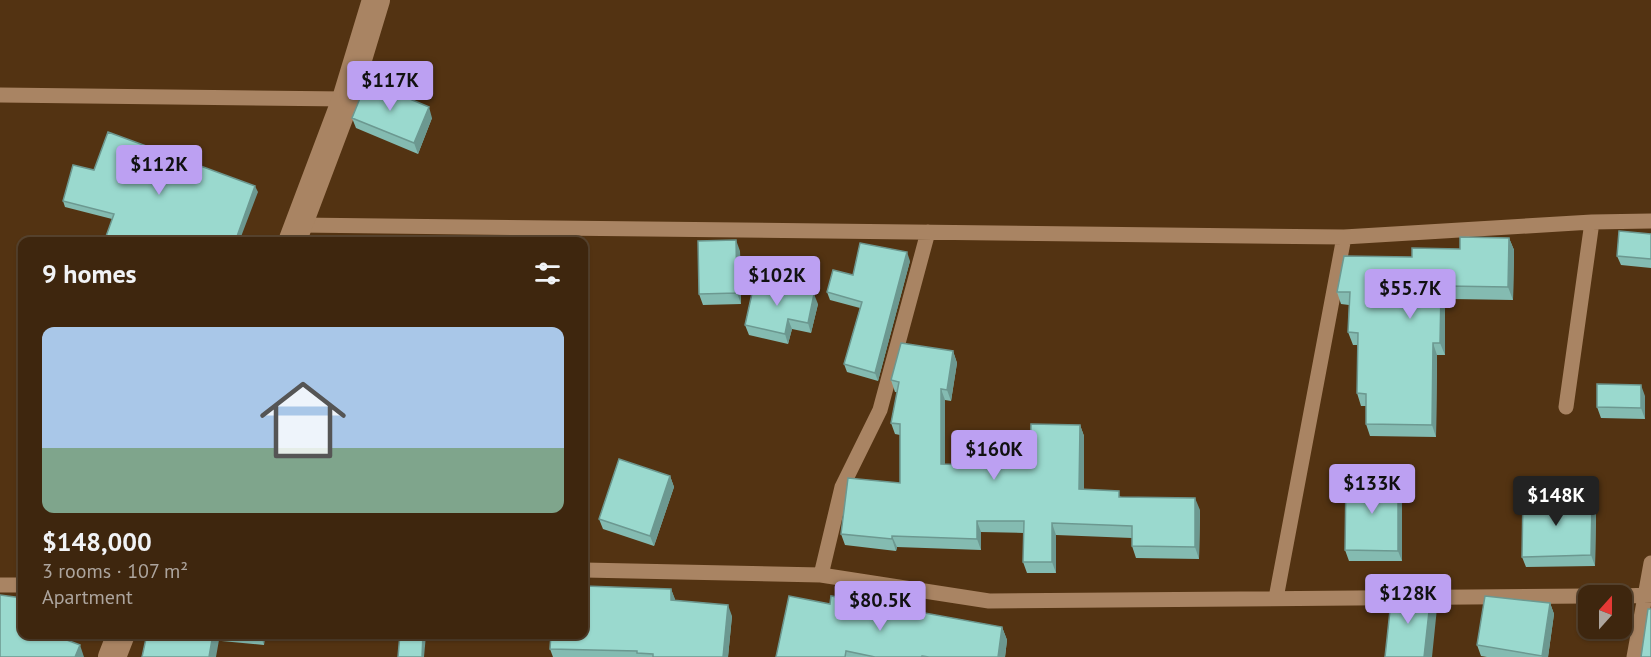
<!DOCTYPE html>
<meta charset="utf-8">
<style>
:root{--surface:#3e260e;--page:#452e17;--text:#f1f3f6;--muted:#ada59e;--line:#57432e;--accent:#bca0f2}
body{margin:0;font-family:"PT Sans",sans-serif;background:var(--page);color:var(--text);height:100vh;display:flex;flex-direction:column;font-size:22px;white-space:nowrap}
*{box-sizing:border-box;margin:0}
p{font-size:20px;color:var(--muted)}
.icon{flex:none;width:33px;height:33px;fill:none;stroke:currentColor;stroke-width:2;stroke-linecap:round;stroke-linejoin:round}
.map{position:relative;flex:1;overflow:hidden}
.drawer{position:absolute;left:18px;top:237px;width:570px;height:402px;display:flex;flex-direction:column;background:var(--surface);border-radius:12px;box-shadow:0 2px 4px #0004,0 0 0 2px var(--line)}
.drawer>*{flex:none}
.needle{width:39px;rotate:21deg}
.controls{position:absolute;left:1578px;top:585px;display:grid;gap:12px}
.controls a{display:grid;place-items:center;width:54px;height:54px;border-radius:12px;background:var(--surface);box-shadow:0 2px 4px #0004,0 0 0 2px var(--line);font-size:30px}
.price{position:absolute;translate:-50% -51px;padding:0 14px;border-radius:6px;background:var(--accent);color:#111;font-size:20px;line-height:39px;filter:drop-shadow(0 2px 3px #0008)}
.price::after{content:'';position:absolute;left:50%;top:36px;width:18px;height:14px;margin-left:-9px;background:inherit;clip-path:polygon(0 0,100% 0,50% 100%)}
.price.selected{background:#222;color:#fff}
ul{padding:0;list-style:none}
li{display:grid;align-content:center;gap:12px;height:318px;padding:0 24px}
li span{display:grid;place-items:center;height:186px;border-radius:12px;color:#555}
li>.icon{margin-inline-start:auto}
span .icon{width:108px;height:108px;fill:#fffc;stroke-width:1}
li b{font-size:26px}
h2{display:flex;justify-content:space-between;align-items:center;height:72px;padding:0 24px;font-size:26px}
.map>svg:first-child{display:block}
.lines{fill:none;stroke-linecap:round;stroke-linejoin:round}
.lane{stroke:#a98463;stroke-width:15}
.street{stroke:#a98463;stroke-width:28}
.wall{fill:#84bbb1}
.shaded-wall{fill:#6c9890}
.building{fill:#9ad9ce;stroke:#6c9890;stroke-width:1.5}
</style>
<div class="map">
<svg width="1651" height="657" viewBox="0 0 1651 657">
<rect width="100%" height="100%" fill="#533312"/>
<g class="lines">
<!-- lane -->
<path class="lane" d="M 0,95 L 346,99
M 299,225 L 1344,237 L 1592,222 L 1651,221
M 1566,407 L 1592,222
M 584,570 L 821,575 L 989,601 L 1588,596
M 821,575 L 842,487 L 880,410 L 928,232
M 0,585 L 22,585
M 1622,596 L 1651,595
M 1276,598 L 1344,237
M 1634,657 L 1651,563"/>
<!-- street -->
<path class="street" d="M 292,242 L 346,99 L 376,0
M 112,657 L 121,634"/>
</g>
<!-- wall -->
<path class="wall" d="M 352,118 L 432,118 L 418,154 L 356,128 Z
M 94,170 L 258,192 L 112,219 L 65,207 L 63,201 Z
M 1651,234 L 1651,268 L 1621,265 L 1617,256 Z
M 1509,238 L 1514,250 L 1513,300 L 1452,299 L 1452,303 L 1445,302 L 1445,355 L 1437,355 L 1436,437 L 1370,436 L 1366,424 L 1366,406 L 1361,406 L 1357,393 L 1357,345 L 1353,345 L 1348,332 L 1349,305 L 1341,304 L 1337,292 L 1412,257 L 1460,249 Z
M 740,251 L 741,304 L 703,305 L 699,294 Z
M 910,261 L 878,381 L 847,372 L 844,364 L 860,308 L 830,300 L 827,292 L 853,275 Z
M 818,304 L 811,333 L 792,329 L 788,344 L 749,335 L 745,325 Z
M 953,351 L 957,363 L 951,401 L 945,400 L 945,464 L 1002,466 L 1030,461 L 1080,425 L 1084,436 L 1084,489 L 1122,497 L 1200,510 L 1199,559 L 1136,558 L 1132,546 L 1132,538 L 1056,535 L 1056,573 L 1027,573 L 1023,562 L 1024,533 L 981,532 L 981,550 L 897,547 L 896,551 L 845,545 L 841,534 L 900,483 L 900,435 L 895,434 L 891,423 L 897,392 L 895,392 L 891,380 Z
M 1645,396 L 1645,419 L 1601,418 L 1597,407 Z
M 670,476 L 674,487 L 654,546 L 603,529 L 599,519 Z
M 1402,490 L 1402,561 L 1349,561 L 1345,550 Z
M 1561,496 L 1562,499 L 1596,510 L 1595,566 L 1526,567 L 1522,557 Z
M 671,589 L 675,600 L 732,616 L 728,657 L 553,657 L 550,649 Z
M 1550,603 L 1554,614 L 1548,657 L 1487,657 L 1481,656 L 1477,645 Z
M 830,604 L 1002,627 L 1007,640 L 1005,657 L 776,657 Z
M 147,634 L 265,634 L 264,645 Z"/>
<!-- shaded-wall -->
<path class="shaded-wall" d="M 429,107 L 432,118 L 418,154 L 414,143 Z
M 255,186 L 258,192 L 239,242 L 235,242 Z
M 1509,238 L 1514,250 L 1513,300 L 1508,287 Z
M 736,240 L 740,251 L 741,304 L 737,293 Z
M 907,252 L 910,261 L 878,381 L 875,373 Z
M 1447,286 L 1452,299 L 1452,303 L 1447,290 Z
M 1441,290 L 1445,302 L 1445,355 L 1440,343 Z
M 814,294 L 818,304 L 811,333 L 808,323 Z
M 788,319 L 792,329 L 788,344 L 785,334 Z
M 1433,343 L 1437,355 L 1436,437 L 1432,425 Z
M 953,351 L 957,363 L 951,401 L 947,390 Z
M 1641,385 L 1645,396 L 1645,419 L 1641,408 Z
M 941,389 L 945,400 L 945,476 L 941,464 Z
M 1080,425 L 1084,436 L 1084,501 L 1079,489 Z
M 670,476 L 674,487 L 654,546 L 650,536 Z
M 1398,479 L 1402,490 L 1402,561 L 1398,551 Z
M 1195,498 L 1200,510 L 1199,559 L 1195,547 Z
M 1592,500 L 1596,510 L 1595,566 L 1591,555 Z
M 977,521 L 981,532 L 981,550 L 977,539 Z
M 1052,523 L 1056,535 L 1056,573 L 1052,562 Z
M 892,536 L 897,547 L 896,551 L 892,539 Z
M 671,589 L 675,599 L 675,610 L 671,600 Z
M 1431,593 L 1437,608 L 1432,657 L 1424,657 Z
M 1550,603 L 1554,614 L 1548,657 L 1542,657 Z
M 728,605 L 732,616 L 728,657 L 723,657 Z
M 1002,627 L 1007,640 L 1005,657 L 998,657 Z
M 213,634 L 217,634 L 219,640 L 216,657 L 209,657 Z
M 260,634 L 265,634 L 264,645 Z
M 423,634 L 426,635 L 424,657 L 422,657 Z
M 80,645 L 84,657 L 75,657 Z"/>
<!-- building -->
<path class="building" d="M 367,81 L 429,107 L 414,143 L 352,118 Z
M 108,132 L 255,186 L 235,242 L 104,242 L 114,214 L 63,201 L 73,165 L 94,170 Z
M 1619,231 L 1651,234 L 1651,259 L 1617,256 Z
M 1460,237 L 1509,238 L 1508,287 L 1447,286 L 1447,290 L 1441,290 L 1440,343 L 1433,343 L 1432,425 L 1366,424 L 1366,394 L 1357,393 L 1358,333 L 1348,332 L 1350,292 L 1337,292 L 1344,256 L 1412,257 L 1412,248 L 1460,249 Z
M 315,239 L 326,242 L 315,242 Z
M 736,240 L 737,293 L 699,294 L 698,241 Z
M 860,243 L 907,252 L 875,373 L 844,364 L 862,302 L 827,292 L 833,270 L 853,275 Z
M 755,280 L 814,294 L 808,323 L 788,319 L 785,334 L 745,325 Z
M 901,343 L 953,351 L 947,390 L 941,389 L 941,464 L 1002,466 L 1002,461 L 1030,461 L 1031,424 L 1080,425 L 1079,489 L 1119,491 L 1119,497 L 1195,498 L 1195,547 L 1132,546 L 1132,526 L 1052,523 L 1052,562 L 1023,562 L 1024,521 L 977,521 L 977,539 L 892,536 L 892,539 L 841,534 L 848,478 L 900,483 L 900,424 L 891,423 L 899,382 L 891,380 Z
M 1597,384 L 1641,385 L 1641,408 L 1597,407 Z
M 619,459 L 670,476 L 650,536 L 599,519 Z
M 1346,478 L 1398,479 L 1398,551 L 1345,550 Z
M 1523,495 L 1561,496 L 1561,499 L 1592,500 L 1591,555 L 1522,557 Z
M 584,586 L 671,589 L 671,600 L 728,605 L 723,657 L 653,657 L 653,654 L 637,653 L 637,651 L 550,649 L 551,634 L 584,634 Z
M 1392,592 L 1431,593 L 1424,657 L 1385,657 Z
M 0,595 L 22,598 L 22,634 L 51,634 L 80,645 L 75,657 L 0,657 Z
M 789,596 L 830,604 L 831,596 L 1002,627 L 998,657 L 929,657 L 922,656 L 921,657 L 875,657 L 846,651 L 845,657 L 776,657 Z
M 1485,596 L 1550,603 L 1542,656 L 1477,645 Z
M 1648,609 L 1651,609 L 1651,657 L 1641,657 Z
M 147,634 L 213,634 L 209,657 L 142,657 Z
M 400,634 L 423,634 L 422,657 L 398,657 Z"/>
</svg>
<div class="controls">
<a><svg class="needle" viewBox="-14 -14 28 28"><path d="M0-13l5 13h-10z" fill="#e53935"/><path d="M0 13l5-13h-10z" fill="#ada59e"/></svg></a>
</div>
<b class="price" style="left:390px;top:112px">$117K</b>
<b class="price" style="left:159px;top:196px">$112K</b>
<b class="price" style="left:777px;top:307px">$102K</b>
<b class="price" style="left:1410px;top:320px">$55.7K</b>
<b class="price" style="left:994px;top:481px">$160K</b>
<b class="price" style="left:1372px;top:515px">$133K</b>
<b class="price selected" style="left:1556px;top:527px">$148K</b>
<b class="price" style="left:1408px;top:625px">$128K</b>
<b class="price" style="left:880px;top:632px">$80.5K</b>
<section class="drawer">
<h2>9 homes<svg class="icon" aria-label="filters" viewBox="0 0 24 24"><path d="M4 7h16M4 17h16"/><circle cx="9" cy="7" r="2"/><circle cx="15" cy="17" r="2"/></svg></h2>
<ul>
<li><span style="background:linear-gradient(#a9c7e8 65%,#7fa58c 0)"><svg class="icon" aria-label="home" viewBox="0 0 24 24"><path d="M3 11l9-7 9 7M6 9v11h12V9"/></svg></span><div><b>$148,000</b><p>3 rooms · 107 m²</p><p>Apartment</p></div></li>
</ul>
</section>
</div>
